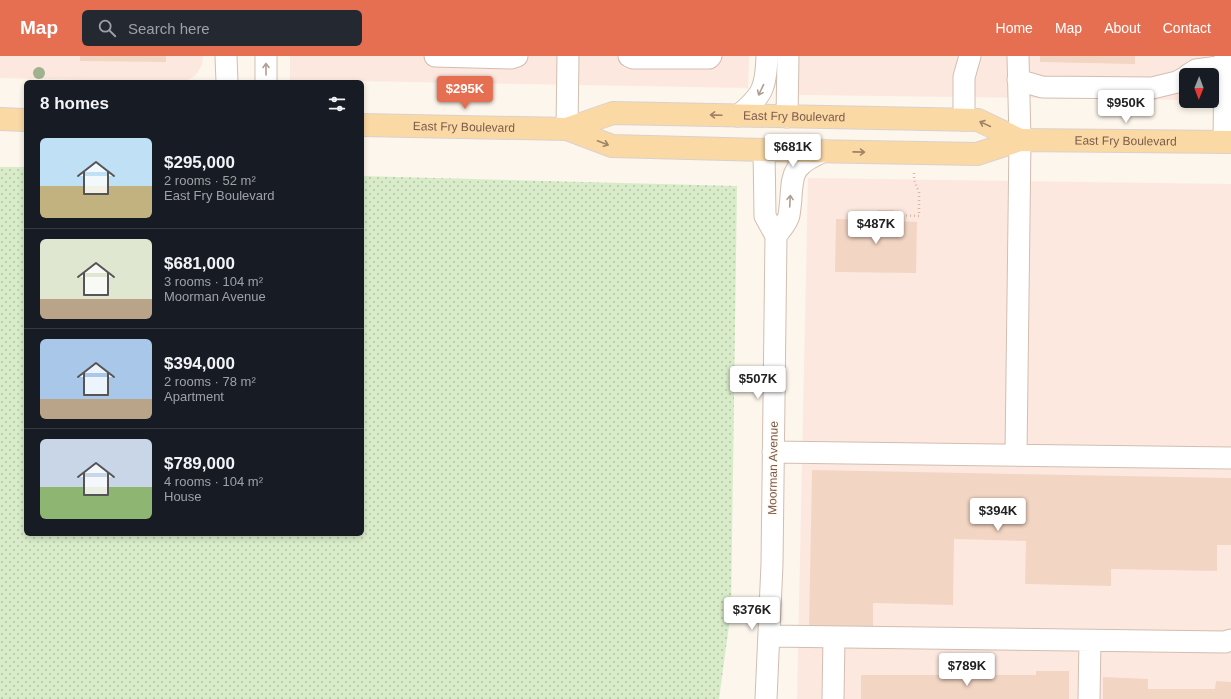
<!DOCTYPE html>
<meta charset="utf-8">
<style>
:root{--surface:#171b24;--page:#242831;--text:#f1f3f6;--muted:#9ea1a6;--line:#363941;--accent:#e76f51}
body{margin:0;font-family:Arial,sans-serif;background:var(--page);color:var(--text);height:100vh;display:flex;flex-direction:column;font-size:15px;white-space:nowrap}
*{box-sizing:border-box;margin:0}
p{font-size:13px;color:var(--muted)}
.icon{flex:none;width:22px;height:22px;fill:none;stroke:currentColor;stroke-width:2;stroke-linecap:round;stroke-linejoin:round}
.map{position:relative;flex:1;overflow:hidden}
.details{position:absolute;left:24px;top:24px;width:340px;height:456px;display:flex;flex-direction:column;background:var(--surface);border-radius:6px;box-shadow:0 2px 6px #0003}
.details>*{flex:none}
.needle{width:26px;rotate:181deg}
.buttons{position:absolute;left:1179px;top:12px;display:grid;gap:8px}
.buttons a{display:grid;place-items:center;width:40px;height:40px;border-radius:6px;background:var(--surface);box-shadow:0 2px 6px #0003;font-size:20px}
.price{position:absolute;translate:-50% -34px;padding:0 9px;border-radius:4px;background:#fff;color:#222;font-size:13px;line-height:26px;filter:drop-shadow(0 1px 2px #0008)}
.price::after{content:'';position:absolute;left:50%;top:24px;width:12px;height:9px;margin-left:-6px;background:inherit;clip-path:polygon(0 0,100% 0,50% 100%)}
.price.current{background:var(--accent);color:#fff}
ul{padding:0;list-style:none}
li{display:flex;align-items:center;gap:12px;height:100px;padding:0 16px}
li+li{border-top:1px solid var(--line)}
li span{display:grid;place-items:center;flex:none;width:112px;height:80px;border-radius:6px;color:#555}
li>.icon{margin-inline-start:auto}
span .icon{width:48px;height:48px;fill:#fffc;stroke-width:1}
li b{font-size:17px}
h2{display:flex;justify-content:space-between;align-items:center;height:48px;padding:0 16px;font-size:17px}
header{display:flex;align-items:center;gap:24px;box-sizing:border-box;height:56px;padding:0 20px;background:var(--accent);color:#fff}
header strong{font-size:19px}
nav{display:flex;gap:22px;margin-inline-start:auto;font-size:14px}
.search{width:280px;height:36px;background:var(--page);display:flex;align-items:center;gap:10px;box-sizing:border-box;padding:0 14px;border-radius:6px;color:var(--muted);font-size:15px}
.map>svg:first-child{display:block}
.commercial{fill:#fde8e0}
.grass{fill:url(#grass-dots)}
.building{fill:#f3d5c3}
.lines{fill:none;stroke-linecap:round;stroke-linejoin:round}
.minor-casing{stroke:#d1beb0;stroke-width:23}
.major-casing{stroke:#dad1cd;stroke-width:24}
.path{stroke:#d9b8a5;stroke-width:2.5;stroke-dasharray:1 3;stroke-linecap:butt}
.minor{stroke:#fff;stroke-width:21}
.major{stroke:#fbd9a5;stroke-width:22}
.tree{fill:#a0b28e}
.oneway{stroke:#af9d94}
.oneway2{stroke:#a18267}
.labels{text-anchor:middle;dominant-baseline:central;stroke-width:3.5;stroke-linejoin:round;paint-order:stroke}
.street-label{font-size:12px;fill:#7a5c4d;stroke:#fffaf3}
</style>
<header>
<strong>Map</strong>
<div class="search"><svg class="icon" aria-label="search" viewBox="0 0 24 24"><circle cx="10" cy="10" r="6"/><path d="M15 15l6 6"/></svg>Search here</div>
<nav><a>Home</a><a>Map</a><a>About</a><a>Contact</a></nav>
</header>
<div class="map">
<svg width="1231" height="643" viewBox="0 0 1231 643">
<defs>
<pattern id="grass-dots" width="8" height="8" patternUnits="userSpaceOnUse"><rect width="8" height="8" fill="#d8ecc9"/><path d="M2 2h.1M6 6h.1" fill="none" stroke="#b4c2a5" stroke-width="1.8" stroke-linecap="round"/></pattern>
</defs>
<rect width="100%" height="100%" fill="#fdf6ec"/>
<!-- commercial -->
<path class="commercial" d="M 0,0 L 203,0 L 202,9 L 195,20 L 183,26 L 0,22 Z
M 290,0 L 749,0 L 748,32 L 290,24 Z
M 799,0 L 1231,0 L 1231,44 L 1212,44 L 1212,19 L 1186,19 L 1186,44 L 799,39 Z
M 808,122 L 1231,128 L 1231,643 L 797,643 Z"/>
<!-- grass -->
<path class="grass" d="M 0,111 L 26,111 L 26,478 L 362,478 L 362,120 L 737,130 L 731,555 L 719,643 L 0,643 Z"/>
<!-- building -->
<path class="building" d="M 80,0 L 166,0 L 166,6 L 80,5 Z
M 1040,0 L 1135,0 L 1135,8 L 1040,6 Z
M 877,154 L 894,154 L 894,165 L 917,166 L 916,217 L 835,216 L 836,163 L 877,164 Z
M 812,414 L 1231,422 L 1231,489 L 1217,489 L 1217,515 L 1111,513 L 1111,530 L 1025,528 L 1026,485 L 954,483 L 953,549 L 873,547 L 873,575 L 809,574 Z
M 1036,615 L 1069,615 L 1069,643 L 861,643 L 861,619 L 1036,619 Z
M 1103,621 L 1148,623 L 1148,633 L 1215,633 L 1216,625 L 1231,626 L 1231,643 L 1103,643 Z"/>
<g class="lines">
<!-- minor casing -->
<g class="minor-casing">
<path id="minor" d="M 226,0 L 227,26
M 435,0 L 511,2 L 517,0
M 629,0 L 633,2 L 709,2 L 711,0
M 1188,19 L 1196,14 L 1225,10
M 1018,24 L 1042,31 L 1152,32 L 1177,26 L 1186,21
M 266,26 L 266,0
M 738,60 C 763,39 766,32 767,0
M 787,61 L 788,0
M 964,64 L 964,21 L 970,0
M 567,73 L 568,0
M 1224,86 L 1225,0
M 764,94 L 765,160 L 776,180 L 772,508 L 766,643
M 776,180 C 780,174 788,166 789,159 C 795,122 784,112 825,95
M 773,396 L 1231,402
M 1016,399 L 1020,84 L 1018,0
M 769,580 L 1225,586 L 1231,584
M 833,643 L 834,581
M 1089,643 L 1090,585"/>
</g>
<!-- major casing -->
<g class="major-casing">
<g id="major">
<path d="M 0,63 L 26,64"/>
<path id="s1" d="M 362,69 L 567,73 L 612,90 L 807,95 L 977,98 L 1020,84 L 1231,86"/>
<path id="s2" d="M 567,73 L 613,57 L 978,64 L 1020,84"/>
</g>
</g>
<!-- path -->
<path class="path" d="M 894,159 L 919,160 L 919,136 L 914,124 L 914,117"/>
<!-- minor -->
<use href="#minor" class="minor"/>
<!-- major -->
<use href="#major" class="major"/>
</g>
<!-- trees -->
<circle class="tree" cx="39" cy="17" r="6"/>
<!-- one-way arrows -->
<defs><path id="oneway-shaft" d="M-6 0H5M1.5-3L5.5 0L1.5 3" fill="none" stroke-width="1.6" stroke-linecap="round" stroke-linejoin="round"/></defs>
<g class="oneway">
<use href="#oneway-shaft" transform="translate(266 13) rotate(-90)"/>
<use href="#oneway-shaft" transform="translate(761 34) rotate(115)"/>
<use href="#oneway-shaft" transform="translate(790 145) rotate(-87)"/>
</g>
<g class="oneway2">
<use href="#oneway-shaft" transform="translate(716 59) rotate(-178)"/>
<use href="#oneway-shaft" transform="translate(985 68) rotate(-155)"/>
<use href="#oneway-shaft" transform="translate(603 87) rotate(21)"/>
<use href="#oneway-shaft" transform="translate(859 96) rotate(1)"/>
</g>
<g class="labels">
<!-- street labels -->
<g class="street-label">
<text stroke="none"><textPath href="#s2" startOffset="230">East Fry Boulevard</textPath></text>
<text stroke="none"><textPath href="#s1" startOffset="102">East Fry Boulevard</textPath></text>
<text stroke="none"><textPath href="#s1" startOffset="769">East Fry Boulevard</textPath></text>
<text transform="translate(773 412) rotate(-89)">Moorman Avenue</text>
</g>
</g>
</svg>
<div class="buttons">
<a><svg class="needle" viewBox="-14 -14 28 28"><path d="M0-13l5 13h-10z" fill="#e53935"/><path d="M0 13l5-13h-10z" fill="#9ea1a6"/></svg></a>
</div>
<b class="price current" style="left:465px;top:54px">$295K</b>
<b class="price" style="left:1126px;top:68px">$950K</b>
<b class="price" style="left:793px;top:112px">$681K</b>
<b class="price" style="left:876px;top:189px">$487K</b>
<b class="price" style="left:758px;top:344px">$507K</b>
<b class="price" style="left:998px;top:476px">$394K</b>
<b class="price" style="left:752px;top:575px">$376K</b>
<b class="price" style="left:967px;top:631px">$789K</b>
<section class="details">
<h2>8 homes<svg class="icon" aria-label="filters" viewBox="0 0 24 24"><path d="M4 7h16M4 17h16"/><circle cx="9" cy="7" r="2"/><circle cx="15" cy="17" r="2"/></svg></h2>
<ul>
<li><span style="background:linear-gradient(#bfe0f5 60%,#c2b280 0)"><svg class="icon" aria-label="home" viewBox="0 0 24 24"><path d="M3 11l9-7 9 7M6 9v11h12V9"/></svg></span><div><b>$295,000</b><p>2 rooms · 52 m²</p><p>East Fry Boulevard</p></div></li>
<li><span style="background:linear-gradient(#dfe7d0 75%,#b9a48a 0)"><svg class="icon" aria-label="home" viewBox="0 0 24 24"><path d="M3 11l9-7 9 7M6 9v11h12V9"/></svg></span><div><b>$681,000</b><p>3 rooms · 104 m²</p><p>Moorman Avenue</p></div></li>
<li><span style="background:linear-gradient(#a9c7e8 75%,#b9a48a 0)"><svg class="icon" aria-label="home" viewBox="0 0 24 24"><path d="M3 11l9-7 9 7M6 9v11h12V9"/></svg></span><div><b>$394,000</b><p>2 rooms · 78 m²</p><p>Apartment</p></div></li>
<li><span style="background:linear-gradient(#c9d6e8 60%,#8fb573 0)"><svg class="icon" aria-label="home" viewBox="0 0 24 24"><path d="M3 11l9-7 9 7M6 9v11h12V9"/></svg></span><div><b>$789,000</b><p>4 rooms · 104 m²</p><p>House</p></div></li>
</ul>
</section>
</div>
